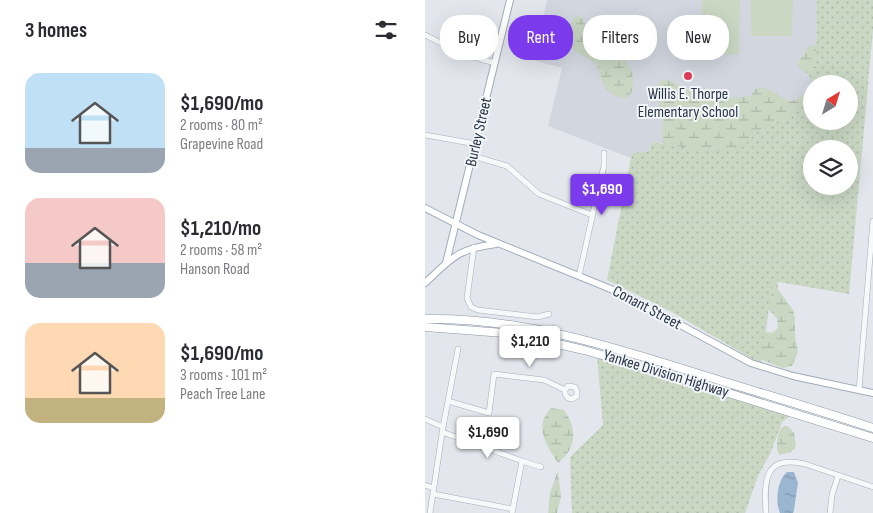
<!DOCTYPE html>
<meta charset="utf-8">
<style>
:root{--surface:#fff;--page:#f2f2f3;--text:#2b2b33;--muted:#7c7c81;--accent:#7c3aed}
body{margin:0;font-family:"Sofia Sans Condensed",sans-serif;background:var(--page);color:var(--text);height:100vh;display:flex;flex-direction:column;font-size:19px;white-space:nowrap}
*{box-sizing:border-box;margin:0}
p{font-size:16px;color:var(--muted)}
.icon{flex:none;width:28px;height:28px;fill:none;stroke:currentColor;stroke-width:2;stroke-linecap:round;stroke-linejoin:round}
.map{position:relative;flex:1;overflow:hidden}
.drawer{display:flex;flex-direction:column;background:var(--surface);width:425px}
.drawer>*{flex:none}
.banner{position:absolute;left:15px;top:15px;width:358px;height:45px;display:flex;gap:10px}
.needle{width:32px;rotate:38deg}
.buttons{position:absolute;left:378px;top:75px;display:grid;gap:10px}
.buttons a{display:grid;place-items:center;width:55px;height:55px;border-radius:50%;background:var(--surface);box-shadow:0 5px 20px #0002;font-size:25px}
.price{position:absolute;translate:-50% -42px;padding:0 11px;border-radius:5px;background:#fff;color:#222;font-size:16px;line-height:32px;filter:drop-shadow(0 1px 2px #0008)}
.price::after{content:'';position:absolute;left:50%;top:30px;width:15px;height:11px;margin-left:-8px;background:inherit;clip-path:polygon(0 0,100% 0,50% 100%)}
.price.current{background:var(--accent);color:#fff}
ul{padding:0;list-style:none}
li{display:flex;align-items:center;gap:15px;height:125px;padding:0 25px}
li span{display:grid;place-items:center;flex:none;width:140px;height:100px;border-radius:15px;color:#555}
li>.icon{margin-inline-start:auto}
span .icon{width:60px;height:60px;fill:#fffc;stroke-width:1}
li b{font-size:21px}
h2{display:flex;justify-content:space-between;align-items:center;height:60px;padding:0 25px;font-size:21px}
.pill{padding:0 18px;border-radius:20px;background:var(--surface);box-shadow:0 5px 20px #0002;font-size:18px;line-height:45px}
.pill.current{background:var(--accent);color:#fff}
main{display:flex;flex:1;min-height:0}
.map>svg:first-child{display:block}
.built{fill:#d1d6df}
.grass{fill:#c9d7c3}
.wetland{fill:url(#wetland-marsh);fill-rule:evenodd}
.park{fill:url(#park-dots);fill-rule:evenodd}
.water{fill:url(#water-ripples)}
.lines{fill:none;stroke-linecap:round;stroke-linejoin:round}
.minor-casing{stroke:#a7aeb8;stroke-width:6}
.major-casing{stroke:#a1abba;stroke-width:8}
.highway-casing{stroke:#8995a5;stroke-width:9}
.minor{stroke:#f6f8fa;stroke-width:5}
.major{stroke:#fff;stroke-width:6}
.highway{stroke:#fff;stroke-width:8}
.poi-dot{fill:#dd3c59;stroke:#f3f6f9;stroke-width:2}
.labels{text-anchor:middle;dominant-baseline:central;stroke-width:4;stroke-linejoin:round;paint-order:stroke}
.poi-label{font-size:16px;fill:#283547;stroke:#f3f6f9}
.street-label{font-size:16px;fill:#283547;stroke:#f3f6f9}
</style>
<main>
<section class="drawer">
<h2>3 homes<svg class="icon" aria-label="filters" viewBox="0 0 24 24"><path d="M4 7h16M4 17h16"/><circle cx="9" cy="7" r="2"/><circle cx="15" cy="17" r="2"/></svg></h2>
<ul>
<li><span style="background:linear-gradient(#bfe0f5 75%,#9aa5b1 0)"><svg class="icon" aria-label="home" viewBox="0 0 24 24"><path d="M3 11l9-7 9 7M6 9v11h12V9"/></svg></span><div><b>$1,690/mo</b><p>2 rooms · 80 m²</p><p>Grapevine Road</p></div></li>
<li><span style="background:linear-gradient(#f6c9c9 65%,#9aa5b1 0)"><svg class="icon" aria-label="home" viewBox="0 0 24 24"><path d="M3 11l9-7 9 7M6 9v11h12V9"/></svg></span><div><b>$1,210/mo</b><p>2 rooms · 58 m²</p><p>Hanson Road</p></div></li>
<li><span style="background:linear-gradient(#ffd9b3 75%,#c2b280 0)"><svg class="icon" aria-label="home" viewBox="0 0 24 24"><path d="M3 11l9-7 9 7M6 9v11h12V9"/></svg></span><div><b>$1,690/mo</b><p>3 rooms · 101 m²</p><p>Peach Tree Lane</p></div></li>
</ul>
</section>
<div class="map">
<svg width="448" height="513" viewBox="0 0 448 513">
<defs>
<pattern id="wetland-marsh" width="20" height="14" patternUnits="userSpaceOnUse" patternTransform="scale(1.25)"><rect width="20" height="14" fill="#c9d7c3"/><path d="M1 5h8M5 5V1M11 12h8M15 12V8" fill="none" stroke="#adb9a9"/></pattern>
<pattern id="park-dots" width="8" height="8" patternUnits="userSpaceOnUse" patternTransform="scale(1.25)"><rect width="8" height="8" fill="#c9d7c3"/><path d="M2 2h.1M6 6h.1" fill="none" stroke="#adb9a9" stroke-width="1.8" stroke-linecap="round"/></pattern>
<pattern id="water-ripples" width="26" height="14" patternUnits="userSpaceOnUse" patternTransform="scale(1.25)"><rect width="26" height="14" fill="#9bb6d0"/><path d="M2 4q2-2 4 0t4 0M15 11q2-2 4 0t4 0" fill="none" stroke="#7e95ab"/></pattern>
</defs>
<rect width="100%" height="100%" fill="#e3e7ed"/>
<!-- built -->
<path class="built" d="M 122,0 L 392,0 L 391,84 L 386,84 L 386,96 L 356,120 L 337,129 L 300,151 L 226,142 L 225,151 L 207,153 L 206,158 L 123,126 L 137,68 L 108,60 Z"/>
<!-- grass -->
<path class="grass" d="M 277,0 L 315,0 L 314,55 L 276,53 Z
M 326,0 L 368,0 L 367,36 L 326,36 Z"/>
<!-- wetland -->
<path class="wetland" d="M 153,15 L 155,16 C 164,25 159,34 166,40 C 173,48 185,48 194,54 C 206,62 215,87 202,98 C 178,96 178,82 171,64 L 143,46 C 138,35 144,23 153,15 Z
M 400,44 L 398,84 L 387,84 L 384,75 L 373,67 L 375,59 L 384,46 Z
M 240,79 L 254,85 L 260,90 L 285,89 L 307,98 L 326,96 L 330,89 L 338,87 C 361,95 362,113 386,88 L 386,121 L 400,123 C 383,122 356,113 344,127 L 353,289 L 368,310 L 370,318 L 370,335 L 373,352 L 367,366 L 358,368 L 322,354 L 281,330 L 239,168 L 237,138 L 238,117 L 233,101 L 232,86 L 236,81 ZM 335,299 L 352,319 L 353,328 L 347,333 L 325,328 Z
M 126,408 L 139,410 C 153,429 151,449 133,463 C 122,446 108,427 126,408 Z
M 361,426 L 364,427 L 369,433 L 371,446 L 366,452 L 354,455 C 350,447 352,436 356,428 Z
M 133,472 L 136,497 L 132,513 L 123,513 L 125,493 L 132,473 Z"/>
<!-- park -->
<path class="park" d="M 392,0 L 448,0 L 448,30 L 424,294 L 348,281 L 336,364 L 247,312 L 182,280 L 207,153 L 225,151 L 226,142 L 283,151 L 309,150 L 324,141 L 332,132 L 356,120 L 386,96 L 386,121 L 424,121 L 424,84 L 391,84 ZM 386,149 L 424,149 L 424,186 L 386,186 Z
M 172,356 L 223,374 L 366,415 L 357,422 L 346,452 L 333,476 L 320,513 L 147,513 L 145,457 L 178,425 Z"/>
<!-- water -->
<path class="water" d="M 362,472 L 369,472 L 373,483 L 369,510 L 368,513 L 355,513 C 350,502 352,480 362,472 Z"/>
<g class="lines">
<!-- minor casing -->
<g class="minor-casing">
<path id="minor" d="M 0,35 L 38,54 L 70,63
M 0,135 L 51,144
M 48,156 L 82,166 L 114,194 L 167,215
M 49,247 L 42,298 L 46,307 L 53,310 L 113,317 L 124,314
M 154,276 L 174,186 L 179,166 L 179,153
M 434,390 L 448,221
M 23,401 L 64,413 L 69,374 L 119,380 L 140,390 L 140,394 L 143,398 L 147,399 L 152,396 L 152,391 L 150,387 L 143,386 L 140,390
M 0,419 L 18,427
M 17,432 L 97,461 L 116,467
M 0,485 L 8,488
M 8,494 L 88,509
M 5,513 L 18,427 L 33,349
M 87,513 L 97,461
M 341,513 C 339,481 339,454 380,464 L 448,487
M 405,513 L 407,495 L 413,476"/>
</g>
<!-- major casing -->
<g class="major-casing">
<path id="major" d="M 0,208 L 53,235 L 198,294 L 326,363 L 368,376 L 448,393
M 21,263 L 85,0
M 0,283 C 27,258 32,249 71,244"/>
</g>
<!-- highway casing -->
<g class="highway-casing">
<path id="highway" d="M 0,319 C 94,317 185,346 274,374 C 332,392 390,409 448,428
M 0,327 L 79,333 L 111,339 L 159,350 L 236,372 L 448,438"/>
</g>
<!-- minor -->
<use href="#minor" class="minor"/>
<!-- major -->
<use href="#major" class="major"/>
<!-- highway -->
<use href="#highway" class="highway"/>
</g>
<!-- markers -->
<circle class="poi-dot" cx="263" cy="76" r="5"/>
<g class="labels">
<!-- poi labels -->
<g class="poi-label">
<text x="263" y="94">Willis E. Thorpe<tspan x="263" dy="18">Elementary School</tspan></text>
</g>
<!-- street labels -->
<g class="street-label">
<text transform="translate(54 132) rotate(-77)">Burley Street</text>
<text transform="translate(222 308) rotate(28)">Conant Street</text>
<text transform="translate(241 374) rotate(17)">Yankee Division Highway</text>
</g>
</g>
</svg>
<div class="buttons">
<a><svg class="needle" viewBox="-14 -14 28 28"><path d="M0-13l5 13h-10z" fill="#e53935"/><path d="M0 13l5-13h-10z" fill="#7c7c81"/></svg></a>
<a><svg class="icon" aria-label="layers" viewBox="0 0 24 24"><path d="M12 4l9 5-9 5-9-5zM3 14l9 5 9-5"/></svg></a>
</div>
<b class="price current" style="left:177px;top:216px">$1,690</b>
<b class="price" style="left:105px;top:368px">$1,210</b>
<b class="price" style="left:63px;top:459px">$1,690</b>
<div class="banner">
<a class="pill">Buy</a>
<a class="pill current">Rent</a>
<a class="pill">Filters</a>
<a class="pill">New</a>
</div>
</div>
</main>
